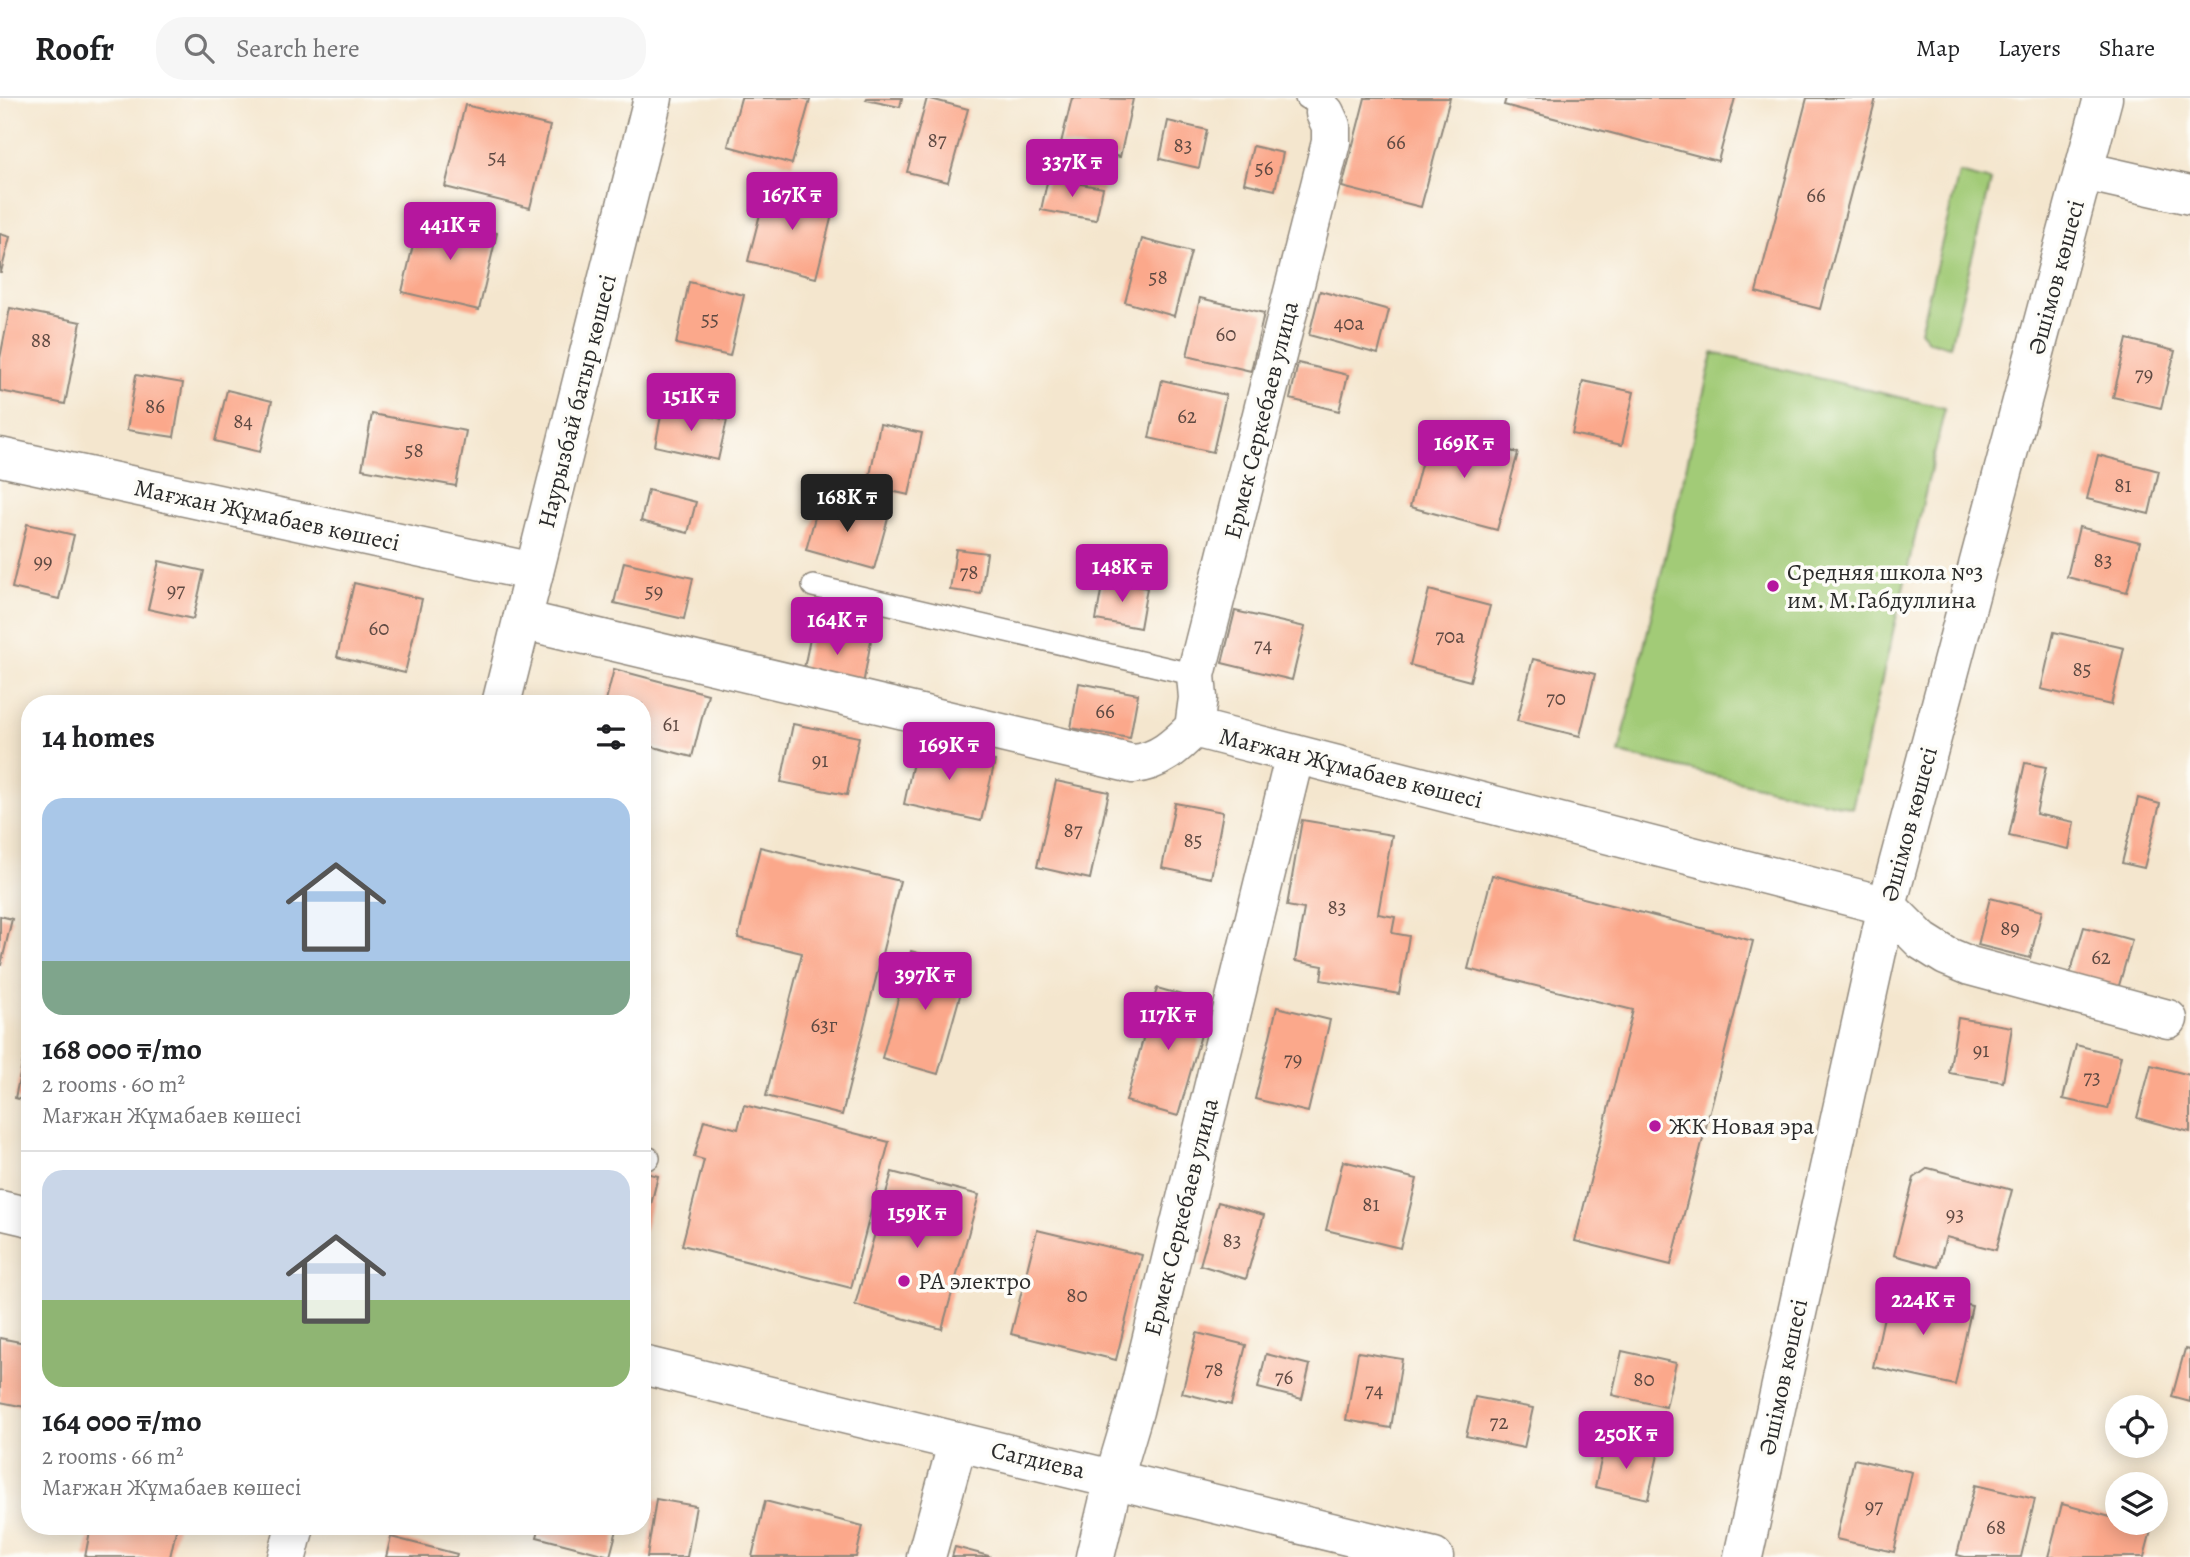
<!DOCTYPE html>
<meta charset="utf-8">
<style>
:root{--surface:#fff;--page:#f6f6f6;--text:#202124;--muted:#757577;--line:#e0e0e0;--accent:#b5179e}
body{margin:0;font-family:Alegreya,serif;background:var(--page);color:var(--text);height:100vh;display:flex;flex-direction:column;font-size:26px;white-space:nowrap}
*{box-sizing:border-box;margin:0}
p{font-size:23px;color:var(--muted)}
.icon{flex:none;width:38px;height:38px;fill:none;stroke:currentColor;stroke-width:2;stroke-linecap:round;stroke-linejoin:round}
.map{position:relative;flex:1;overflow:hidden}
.sheet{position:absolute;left:21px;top:597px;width:630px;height:840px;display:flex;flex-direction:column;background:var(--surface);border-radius:28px;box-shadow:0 4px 18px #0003}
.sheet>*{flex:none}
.fabs{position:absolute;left:2105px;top:1297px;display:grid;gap:14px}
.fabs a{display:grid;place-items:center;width:63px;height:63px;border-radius:50%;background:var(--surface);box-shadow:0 4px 18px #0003;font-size:35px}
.price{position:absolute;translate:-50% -60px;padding:0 16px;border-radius:7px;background:var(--accent);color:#fff;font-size:23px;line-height:46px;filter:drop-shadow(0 2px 4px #0008)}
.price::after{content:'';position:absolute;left:50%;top:42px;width:21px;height:16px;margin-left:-10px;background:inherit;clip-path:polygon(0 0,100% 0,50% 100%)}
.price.on{background:#222;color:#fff}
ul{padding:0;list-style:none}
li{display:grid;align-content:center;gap:14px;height:371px;padding:0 21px}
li+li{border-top:2px solid var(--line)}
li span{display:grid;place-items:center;height:217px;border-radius:21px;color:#555}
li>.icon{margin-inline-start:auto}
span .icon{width:126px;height:126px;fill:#fffc;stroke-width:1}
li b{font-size:30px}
h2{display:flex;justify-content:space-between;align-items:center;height:84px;padding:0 21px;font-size:30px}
header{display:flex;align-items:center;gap:42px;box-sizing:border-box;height:98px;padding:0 35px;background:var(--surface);border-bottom:2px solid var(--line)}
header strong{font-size:33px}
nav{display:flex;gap:38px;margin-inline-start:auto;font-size:24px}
.search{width:490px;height:63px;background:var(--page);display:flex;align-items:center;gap:18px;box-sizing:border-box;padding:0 24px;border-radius:28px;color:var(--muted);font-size:26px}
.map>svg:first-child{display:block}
.green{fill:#a2cb77;stroke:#667b51;stroke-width:2}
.building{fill:#fba88b}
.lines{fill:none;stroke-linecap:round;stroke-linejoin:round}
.lane-casing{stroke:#90887c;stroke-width:24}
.street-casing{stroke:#90887c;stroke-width:41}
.secondary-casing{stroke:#90887c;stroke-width:41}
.lane{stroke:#fff;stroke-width:21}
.street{stroke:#fff;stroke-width:38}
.secondary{stroke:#fff;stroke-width:38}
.poi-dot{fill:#b5179e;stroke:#fdfcf7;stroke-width:2.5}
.labels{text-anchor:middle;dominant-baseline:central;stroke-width:7;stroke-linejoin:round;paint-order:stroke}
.number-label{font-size:21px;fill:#5f4a43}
.street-label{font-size:24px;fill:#2b2b2b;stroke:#fdfcf7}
.poi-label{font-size:24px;fill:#2b2b2b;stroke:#fdfcf7;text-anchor:start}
</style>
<header>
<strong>Roofr</strong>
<div class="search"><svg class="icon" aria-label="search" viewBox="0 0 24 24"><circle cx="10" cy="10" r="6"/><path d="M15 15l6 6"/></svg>Search here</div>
<nav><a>Map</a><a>Layers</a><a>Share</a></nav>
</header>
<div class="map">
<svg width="2190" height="1459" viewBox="0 0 2190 1459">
<rect width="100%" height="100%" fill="#fdfcf7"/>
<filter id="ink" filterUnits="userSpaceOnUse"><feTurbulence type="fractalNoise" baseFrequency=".0143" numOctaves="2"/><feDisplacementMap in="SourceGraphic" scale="14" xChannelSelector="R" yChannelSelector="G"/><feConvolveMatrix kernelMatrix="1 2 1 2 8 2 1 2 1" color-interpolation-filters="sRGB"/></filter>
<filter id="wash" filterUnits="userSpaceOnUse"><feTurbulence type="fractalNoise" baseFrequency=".00686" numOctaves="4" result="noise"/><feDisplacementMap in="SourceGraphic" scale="28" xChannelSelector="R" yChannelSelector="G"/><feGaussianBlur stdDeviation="1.57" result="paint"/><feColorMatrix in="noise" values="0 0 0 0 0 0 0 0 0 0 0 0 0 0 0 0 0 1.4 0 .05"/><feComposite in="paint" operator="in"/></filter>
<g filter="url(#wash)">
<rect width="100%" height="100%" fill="#f4e6ce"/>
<!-- green -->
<path class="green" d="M 1959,75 L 1991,83 L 1950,248 L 1929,243 L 1920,233 Z
M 1713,255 L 1945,310 L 1852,710 L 1619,655 Z"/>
<g id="blocks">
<!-- building -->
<path class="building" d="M 741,0 L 801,0 L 810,2 L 792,66 L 728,48 Z
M 867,0 L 902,0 L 900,9 L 866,2 Z
M 927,0 L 968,11 L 948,84 L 907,74 Z
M 1072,0 L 1133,1 L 1120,59 L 1061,45 Z
M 1365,0 L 1450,0 L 1421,109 L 1342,89 Z
M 1506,0 L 1735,0 L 1718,63 L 1504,7 Z
M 1807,0 L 1876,0 L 1820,211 L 1756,194 Z
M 465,7 L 550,28 L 530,110 L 445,89 Z
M 1168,23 L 1207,32 L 1199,70 L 1160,61 Z
M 1253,48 L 1283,55 L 1275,92 L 1244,85 Z
M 1048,80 L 1103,90 L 1096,122 L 1041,112 Z
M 767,89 L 835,105 L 816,180 L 748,163 Z
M 420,117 L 497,135 L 479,212 L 402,194 Z
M 0,136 L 10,139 L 1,174 L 0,174 Z
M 1142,141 L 1191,154 L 1174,218 L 1125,204 Z
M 689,184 L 744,197 L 730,258 L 676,246 Z
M 1320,193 L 1389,212 L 1378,256 L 1309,237 Z
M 1200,200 L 1264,215 L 1251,273 L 1187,258 Z
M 10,210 L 81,224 L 65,306 L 0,293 L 0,260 Z
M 2127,241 L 2175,253 L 2161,310 L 2113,299 Z
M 1298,265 L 1348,277 L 1339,313 L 1290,301 Z
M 136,277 L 183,285 L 174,339 L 127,332 Z
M 1162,282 L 1226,297 L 1213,354 L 1149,340 Z
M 1583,283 L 1634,294 L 1622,347 L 1572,336 Z
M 227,292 L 272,303 L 260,354 L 215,343 Z
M 663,308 L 727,322 L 718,362 L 655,348 Z
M 372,316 L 466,333 L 456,388 L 362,371 Z
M 880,326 L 922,335 L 909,397 L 868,388 Z
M 1430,332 L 1518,355 L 1497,432 L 1410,409 Z
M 2098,357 L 2159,373 L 2149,416 L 2087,401 Z
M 648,392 L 696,404 L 688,435 L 641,423 Z
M 820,401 L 888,420 L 874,471 L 806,452 Z
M 27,426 L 74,437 L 59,501 L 12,490 Z
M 2079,429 L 2140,444 L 2127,494 L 2067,479 Z
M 956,451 L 987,455 L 981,496 L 950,492 Z
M 159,463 L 204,473 L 193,521 L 148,511 Z
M 624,464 L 693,480 L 684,521 L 614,505 Z
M 1103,482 L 1147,490 L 1140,530 L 1096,522 Z
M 354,485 L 422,501 L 405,575 L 337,559 Z
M 1429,492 L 1490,508 L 1470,583 L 1410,567 Z
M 1235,513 L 1305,529 L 1292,582 L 1222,565 Z
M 812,531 L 871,542 L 863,587 L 803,575 Z
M 2054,534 L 2124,550 L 2111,607 L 2041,591 Z
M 1533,561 L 1595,576 L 1580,638 L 1517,623 Z
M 614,571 L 708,596 L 692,659 L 642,646 L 642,606 L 605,606 Z
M 1079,585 L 1138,596 L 1130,640 L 1071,630 Z
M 793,626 L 859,639 L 847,697 L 781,684 Z
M 917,646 L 995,663 L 981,723 L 904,706 Z
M 2025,665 L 2046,669 L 2036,716 L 2074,724 L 2069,751 L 2009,738 Z
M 1056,683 L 1109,694 L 1090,781 L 1037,769 Z
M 2138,700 L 2160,706 L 2144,770 L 2122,765 Z
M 1175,705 L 1223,714 L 1211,780 L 1162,770 Z
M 1302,722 L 1392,737 L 1378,816 L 1395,819 L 1392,835 L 1409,838 L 1399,896 L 1321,882 L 1323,868 L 1295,863 L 1304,811 L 1287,808 Z
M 760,749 L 900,783 L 842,1017 L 766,998 L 802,855 L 738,840 Z
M 1492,777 L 1753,843 L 1671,1167 L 1575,1143 L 1633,912 L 1468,871 Z
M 1990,800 L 2042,813 L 2030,860 L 1978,847 Z
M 0,818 L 12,821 L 1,867 L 0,867 Z
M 2084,829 L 2132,842 L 2118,891 L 2070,876 Z
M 911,853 L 968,869 L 938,976 L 882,960 Z
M 1157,890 L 1210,905 L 1178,1018 L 1126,1003 Z
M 1277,909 L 1330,922 L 1308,1014 L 1255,1001 Z
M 1958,920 L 2012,929 L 2003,984 L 1949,975 Z
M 2076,947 L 2121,958 L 2108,1011 L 2063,1001 Z
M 24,958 L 30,959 L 30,1004 L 15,1000 Z
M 2151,967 L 2190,977 L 2190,1034 L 2137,1020 Z
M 744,1007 L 889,1044 L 851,1190 L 682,1147 L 704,1062 L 694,1059 L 704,1022 L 738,1031 Z
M 1343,1063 L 1417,1081 L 1400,1150 L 1326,1132 Z
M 1928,1070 L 2012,1092 L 1996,1152 L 1946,1139 L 1938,1169 L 1894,1157 L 1914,1080 Z
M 642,1074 L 658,1078 L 643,1139 L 642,1138 Z
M 892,1074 L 979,1097 L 942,1231 L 855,1207 Z
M 1218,1104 L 1264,1117 L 1246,1181 L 1200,1167 Z
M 1037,1132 L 1142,1157 L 1116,1262 L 1011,1236 Z
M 1890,1191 L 1972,1208 L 1955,1287 L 1873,1269 Z
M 1197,1235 L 1246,1247 L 1231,1307 L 1182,1295 Z
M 0,1240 L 30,1246 L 30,1310 L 0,1304 Z
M 2185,1251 L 2190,1252 L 2190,1304 L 2172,1299 Z
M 1622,1253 L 1676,1265 L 1666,1309 L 1612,1297 Z
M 1358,1254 L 1402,1261 L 1391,1330 L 1346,1322 Z
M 1266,1256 L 1310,1267 L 1302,1301 L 1258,1290 Z
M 1475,1299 L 1533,1310 L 1524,1350 L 1466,1338 Z
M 1605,1345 L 1658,1357 L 1648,1401 L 1595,1389 Z
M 1854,1361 L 1912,1374 L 1894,1454 L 1836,1441 Z
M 1975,1387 L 2035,1401 L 2021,1459 L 1965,1459 L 1957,1457 Z
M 656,1401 L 696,1408 L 687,1459 L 647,1459 Z
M 765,1403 L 863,1428 L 856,1459 L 752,1459 Z
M 2062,1406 L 2118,1421 L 2118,1424 L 2133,1424 L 2152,1429 L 2144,1459 L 2048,1459 Z
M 91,1428 L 177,1428 L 170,1459 L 85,1459 Z
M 540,1428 L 618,1428 L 610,1458 L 537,1439 Z
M 391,1439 L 457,1456 L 456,1459 L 386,1459 Z
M 955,1449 L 989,1458 L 988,1459 L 952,1459 Z"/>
</g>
</g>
<g filter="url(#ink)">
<use href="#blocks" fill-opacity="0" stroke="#90887c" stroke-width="2"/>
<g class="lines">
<!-- lane casing -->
<g class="lane-casing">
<path id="lane" d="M 1306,0 L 1315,4 L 1325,15
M 813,488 L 1196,577
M 642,1058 L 649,1060"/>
</g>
<!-- street casing -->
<g class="street-casing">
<path id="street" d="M 0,359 L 534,474
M 522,522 L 1133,666 C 1159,664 1176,648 1194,630 L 1244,643 L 1887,808 L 1922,843 L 1946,858 L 1970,868 L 2168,921
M 1194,630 L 1198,600 L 1196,577 L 1331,44 L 1331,28 L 1325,15
M 926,1459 L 958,1343
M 1095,1459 L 1114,1380 L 1134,1313 L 1295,656"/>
</g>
<!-- secondary casing -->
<g class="secondary-casing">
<path id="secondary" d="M 2084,73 L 2190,97
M 501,606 L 653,0
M 0,1112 L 30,1119
M 642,1267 L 1434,1459
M 287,1459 L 295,1428
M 1743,1459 L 1887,808 L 2103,0"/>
</g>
<!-- lane -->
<use href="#lane" class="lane"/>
<!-- street -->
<use href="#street" class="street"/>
<!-- secondary -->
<use href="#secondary" class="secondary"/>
</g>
</g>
<!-- markers -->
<g class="poi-dot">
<circle cx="1773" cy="488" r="7"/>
<circle cx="1655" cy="1028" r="7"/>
<circle cx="904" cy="1183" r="7"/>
</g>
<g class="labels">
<!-- number labels -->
<g class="number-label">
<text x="937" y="42">87</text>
<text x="1396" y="44">66</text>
<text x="1183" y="47">83</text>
<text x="497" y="59">54</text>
<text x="1264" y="70">56</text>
<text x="1816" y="97">66</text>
<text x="1158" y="179">58</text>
<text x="710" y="221">55</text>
<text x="1349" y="225">40а</text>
<text x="1226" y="236">60</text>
<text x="41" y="242">88</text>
<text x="2144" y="276">79</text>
<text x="155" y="308">86</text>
<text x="1187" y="318">62</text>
<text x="243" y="323">84</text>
<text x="414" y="352">58</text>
<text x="2123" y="387">81</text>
<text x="2103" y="462">83</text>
<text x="43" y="463">99</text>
<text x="969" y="474">78</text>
<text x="176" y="492">97</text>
<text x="654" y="493">59</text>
<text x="379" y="530">60</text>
<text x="1450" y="538">70а</text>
<text x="1263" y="547">74</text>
<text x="2082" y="571">85</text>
<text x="1556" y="600">70</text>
<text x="1105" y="613">66</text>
<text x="671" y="626">61</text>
<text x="820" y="662">91</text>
<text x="1073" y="732">87</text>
<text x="1193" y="742">85</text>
<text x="1337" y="809">83</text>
<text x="2010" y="830">89</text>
<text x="2101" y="859">62</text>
<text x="824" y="927">63г</text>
<text x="1981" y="952">91</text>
<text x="1293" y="961">79</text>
<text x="2092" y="979">73</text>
<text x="1371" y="1106">81</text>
<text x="1955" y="1116">93</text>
<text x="1232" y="1142">83</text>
<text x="1077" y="1197">80</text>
<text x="1214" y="1271">78</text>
<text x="1284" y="1279">76</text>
<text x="1644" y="1281">80</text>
<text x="1374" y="1292">74</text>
<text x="1499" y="1324">72</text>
<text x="1874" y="1408">97</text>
<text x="1996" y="1429">68</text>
</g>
<!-- street labels -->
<g class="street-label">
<text transform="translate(2056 179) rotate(-75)">Әшімов көшесі</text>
<text transform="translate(577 303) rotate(-76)">Наурызбай батыр көшесі</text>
<text transform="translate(1261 322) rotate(-76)">Ермек Серкебаев улица</text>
<text transform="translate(267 417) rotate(12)">Мағжан Жұмабаев көшесі</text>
<text transform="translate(1351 670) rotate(14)">Мағжан Жұмабаев көшесі</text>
<text transform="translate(1909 726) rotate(-75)">Әшімов көшесі</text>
<text transform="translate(1181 1119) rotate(-76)">Ермек Серкебаев улица</text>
<text transform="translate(1783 1279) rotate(-78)">Әшімов көшесі</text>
<text transform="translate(1038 1362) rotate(13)">Сагдиева</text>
</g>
<!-- poi labels -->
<g class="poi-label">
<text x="1787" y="474">Средняя школа №3<tspan x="1787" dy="28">им. М.Габдуллина</tspan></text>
<text x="1669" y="1028">ЖК Новая эра</text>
<text x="918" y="1183">РА электро</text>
</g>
</g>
</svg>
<div class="fabs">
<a><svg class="icon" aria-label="locate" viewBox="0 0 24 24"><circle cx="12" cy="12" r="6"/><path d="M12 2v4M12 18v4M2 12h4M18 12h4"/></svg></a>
<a><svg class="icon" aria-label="layers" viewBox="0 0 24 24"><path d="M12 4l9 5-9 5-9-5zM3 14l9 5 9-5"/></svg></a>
</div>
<b class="price" style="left:1072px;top:101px">337K ₸</b>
<b class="price" style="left:792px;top:134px">167K ₸</b>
<b class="price" style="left:450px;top:164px">441K ₸</b>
<b class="price" style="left:691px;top:335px">151K ₸</b>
<b class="price" style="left:1464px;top:382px">169K ₸</b>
<b class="price on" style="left:847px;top:436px">168K ₸</b>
<b class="price" style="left:1122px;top:506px">148K ₸</b>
<b class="price" style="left:837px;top:559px">164K ₸</b>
<b class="price" style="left:949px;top:684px">169K ₸</b>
<b class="price" style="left:925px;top:914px">397K ₸</b>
<b class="price" style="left:1168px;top:954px">117K ₸</b>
<b class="price" style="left:917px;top:1152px">159K ₸</b>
<b class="price" style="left:1923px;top:1239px">224K ₸</b>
<b class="price" style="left:1626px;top:1373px">250K ₸</b>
<section class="sheet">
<h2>14 homes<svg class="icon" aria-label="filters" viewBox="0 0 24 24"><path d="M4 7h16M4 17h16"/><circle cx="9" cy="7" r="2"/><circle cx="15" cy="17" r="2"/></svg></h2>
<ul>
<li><span style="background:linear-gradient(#a9c7e8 75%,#7fa58c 0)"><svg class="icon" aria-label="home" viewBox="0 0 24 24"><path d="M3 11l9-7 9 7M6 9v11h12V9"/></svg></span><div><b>168 000 ₸/mo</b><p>2 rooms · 60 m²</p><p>Мағжан Жұмабаев көшесі</p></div></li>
<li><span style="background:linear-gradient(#c9d6e8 60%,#8fb573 0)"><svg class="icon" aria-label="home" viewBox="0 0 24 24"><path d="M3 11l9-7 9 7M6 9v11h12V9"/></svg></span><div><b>164 000 ₸/mo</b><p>2 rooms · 66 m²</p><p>Мағжан Жұмабаев көшесі</p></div></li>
</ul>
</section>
</div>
